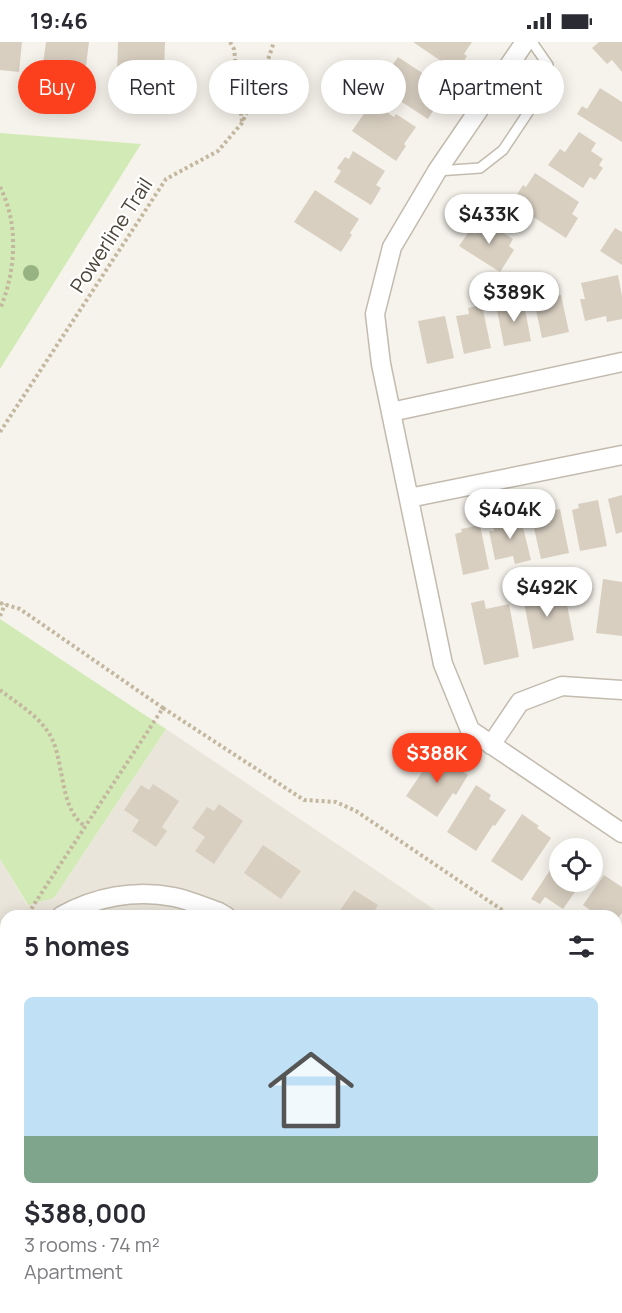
<!DOCTYPE html>
<meta charset="utf-8">
<style>
:root{--surface:#fff;--page:#f7f7f7;--text:#2b2b33;--muted:#7c7c81;--line:#e1e1e2;--accent:#fc3f1d}
body{margin:0;font-family:Manrope,sans-serif;background:var(--page);color:var(--text);height:100vh;display:flex;flex-direction:column;font-size:22px;white-space:nowrap}
*{box-sizing:border-box;margin:0}
p{font-size:20px;color:var(--muted)}
.icon{flex:none;width:33px;height:33px;fill:none;stroke:currentColor;stroke-width:2;stroke-linecap:round;stroke-linejoin:round}
.map{position:relative;flex:1;overflow:hidden}
.side{position:absolute;left:0px;top:868px;width:622px;height:404px;display:flex;flex-direction:column;background:var(--surface);border-radius:18px 18px 0 0;box-shadow:0 3px 15px #0003}
.side>*{flex:none}
.hud{position:absolute;left:18px;top:18px;width:586px;height:54px;display:flex;gap:12px}
.tools{position:absolute;left:549px;top:796px;display:grid;gap:12px}
.tools a{display:grid;place-items:center;width:54px;height:54px;border-radius:50%;background:var(--surface);box-shadow:0 3px 15px #0003;font-size:30px}
.price{position:absolute;translate:-50% -51px;padding:0 14px;border-radius:21px;background:#fff;color:#222;font-size:20px;line-height:39px;filter:drop-shadow(0 2px 3px #0008)}
.price::after{content:'';position:absolute;left:50%;top:36px;width:18px;height:14px;margin-left:-9px;background:inherit;clip-path:polygon(0 0,100% 0,50% 100%)}
.price.active{background:var(--accent);color:#fff}
ul{padding:0;list-style:none}
li{display:grid;align-content:center;gap:12px;height:318px;padding:0 24px}
li+li{border-top:2px solid var(--line)}
li span{display:grid;place-items:center;height:186px;border-radius:9px;color:#555}
li>.icon{margin-inline-start:auto}
span .icon{width:108px;height:108px;fill:#fffc;stroke-width:1}
li b{font-size:26px}
h2{display:flex;justify-content:space-between;align-items:center;height:72px;padding:0 24px;font-size:26px}
.chip{padding:0 21px;border-radius:27px;background:var(--surface);box-shadow:0 3px 15px #0003;font-size:21px;line-height:54px}
.chip.active{background:var(--accent);color:#fff}
.status{display:flex;justify-content:space-between;align-items:center;height:42px;padding:0 30px;background:var(--surface);direction:ltr}
.status svg{height:16px;fill:currentColor}
.map>svg:first-child{display:block}
.residential{fill:#eae5da}
.green{fill:#d2eab5}
.building{fill:#d8cfc1}
.lines{fill:none;stroke-linecap:round;stroke-linejoin:round}
.lane-casing{stroke:#c2bbae;stroke-width:12}
.street-casing{stroke:#c2bbae;stroke-width:21}
.path{stroke:#c4b79f;stroke-width:4;stroke-dasharray:3 3;stroke-linecap:butt}
.lane{stroke:#fff;stroke-width:9}
.street{stroke:#fff;stroke-width:18}
.tree{fill:#97b381}
.labels{text-anchor:middle;dominant-baseline:central;stroke-width:4.5;stroke-linejoin:round;paint-order:stroke}
.street-label{font-size:20px;fill:#4b4439;stroke:#fff}
</style>
<div class="status"><b>19:46</b><svg viewBox="0 0 49 12"><path d="M0 12V9h3v3zM5 12V6h3v6zM10 12V3h3v9zM15 12V0h3v12zM26 1h20v11H26zM47 4h2v5h-2z"/></svg></div>
<div class="map">
<svg width="622" height="1271" viewBox="0 0 622 1271">
<rect width="100%" height="100%" fill="#f6f3ec"/>
<!-- residential -->
<path class="residential" d="M 166,687 L 444,874 L 6,874 L 6,1266 L 616,1266 L 617,991 L 622,995 L 622,1271 L 0,1271 L 0,817 L 27,863 L 54,856 Z"/>
<!-- green -->
<path class="green" d="M 0,91 L 141,102 L 0,327 Z
M 0,577 L 166,687 L 54,856 L 28,863 L 0,817 Z"/>
<!-- building -->
<path class="building" d="M 0,0 L 22,0 L 19,30 L 0,28 Z
M 46,0 L 89,0 L 82,55 L 49,52 L 51,37 L 41,35 Z
M 118,0 L 165,0 L 164,33 L 117,31 Z
M 413,0 L 472,0 L 464,12 L 467,14 L 457,30 Z
M 599,0 L 622,0 L 622,30 L 612,18 L 607,22 L 592,6 Z
M 398,15 L 442,44 L 434,56 L 439,59 L 428,77 L 371,40 L 382,23 L 389,28 Z
M 600,46 L 622,60 L 622,100 L 577,72 L 582,64 L 587,67 Z
M 372,60 L 394,75 L 396,72 L 416,85 L 404,102 L 406,104 L 396,119 L 352,89 Z
M 579,90 L 596,101 L 591,109 L 603,117 L 599,123 L 603,126 L 595,138 L 590,135 L 583,146 L 548,123 L 560,107 L 565,110 Z
M 353,109 L 385,129 L 376,143 L 381,146 L 371,163 L 334,140 L 341,129 L 337,126 L 345,115 L 349,117 Z
M 535,131 L 579,160 L 572,172 L 578,176 L 566,196 L 511,161 L 523,143 L 526,145 Z
M 315,148 L 359,177 L 350,191 L 352,193 L 341,210 L 294,180 Z
M 487,173 L 498,180 L 494,185 L 513,197 L 509,204 L 514,208 L 500,230 L 459,204 L 470,188 L 475,192 Z
M 615,186 L 622,190 L 622,223 L 600,209 Z
M 618,233 L 622,254 L 622,277 L 607,280 L 606,274 L 585,279 L 580,257 L 585,257 L 581,241 Z
M 561,253 L 569,290 L 542,296 L 534,259 Z
M 523,257 L 531,299 L 504,304 L 496,263 Z
M 482,263 L 491,306 L 464,312 L 456,274 L 469,272 L 468,266 Z
M 445,274 L 454,316 L 427,322 L 418,279 Z
M 622,453 L 622,490 L 616,492 L 608,457 Z
M 598,458 L 607,504 L 580,509 L 572,468 L 579,466 L 578,462 Z
M 560,467 L 569,511 L 541,517 L 531,473 Z
M 520,473 L 531,518 L 515,522 L 513,514 L 495,518 L 489,489 L 494,489 L 492,479 Z
M 480,483 L 489,527 L 463,533 L 455,492 L 462,490 L 461,487 Z
M 603,537 L 622,540 L 622,594 L 596,591 Z
M 534,542 L 536,551 L 558,547 L 561,564 L 567,563 L 574,598 L 533,607 L 521,545 Z
M 484,558 L 486,567 L 509,562 L 519,615 L 484,623 L 471,561 Z
M 437,708 L 454,719 L 452,723 L 468,733 L 456,753 L 453,751 L 437,775 L 406,754 Z
M 153,742 L 179,759 L 162,785 L 167,789 L 156,805 L 132,789 L 139,778 L 124,768 L 141,743 L 149,748 Z
M 476,743 L 491,753 L 489,757 L 506,768 L 495,784 L 493,783 L 476,809 L 447,790 Z
M 219,762 L 243,779 L 214,822 L 195,809 L 205,795 L 192,786 L 207,765 L 214,769 Z
M 522,772 L 539,784 L 537,786 L 551,796 L 522,839 L 491,819 Z
M 263,803 L 301,829 L 281,857 L 244,831 Z
M 560,813 L 560,840 L 582,840 L 563,867 L 545,855 L 540,862 L 531,857 Z
M 604,833 L 622,845 L 622,871 L 616,879 L 616,874 L 592,874 L 594,871 L 583,863 Z
M 354,848 L 378,863 L 371,874 L 336,874 Z
M 618,1033 L 622,1039 L 622,1075 L 616,1079 L 616,1034 Z
M 0,1062 L 6,1066 L 6,1086 L 0,1095 Z
M 622,1098 L 622,1138 L 617,1139 L 616,1100 Z
M 616,1158 L 622,1158 L 622,1185 L 616,1185 Z
M 6,1214 L 6,1247 L 0,1243 L 0,1223 Z
M 616,1225 L 622,1227 L 622,1271 L 612,1271 L 598,1266 L 616,1266 Z
M 52,1266 L 72,1266 L 69,1271 L 48,1271 Z
M 94,1266 L 102,1266 L 110,1271 L 91,1271 Z
M 243,1266 L 286,1266 L 282,1271 L 250,1271 Z"/>
<g class="lines">
<!-- lane casing -->
<g class="lane-casing">
<path id="lane" d="M 437,129 L 480,126 L 503,108 L 543,48 L 548,23 L 532,0"/>
</g>
<!-- street casing -->
<g class="street-casing">
<path id="street" d="M 525,0 L 437,129 L 392,205 L 375,272 L 381,322 L 443,622 L 470,688 L 622,791
M 391,370 L 622,320
M 409,456 L 622,413
M 491,703 L 520,660 L 562,644 L 622,648
M 61,874 C 95,855 135,847 174,855 C 189,858 205,865 219,870 L 226,874
M 0,945 L 6,936
M 0,1011 L 6,1015
M 386,1266 L 394,1271
M 527,1271 L 530,1266"/>
</g>
<!-- path -->
<path class="path" d="M 230,0 L 234,7 L 242,80
M 0,145 C 19,182 16,229 0,267
M 0,390 L 166,137 L 218,109 L 242,81 L 261,38 L 274,0
M 0,561 L 20,567 L 163,666 L 33,864 L 28,874
M 0,574 L 5,562
M 0,648 C 19,663 43,676 53,699 C 64,725 61,769 85,784
M 163,666 L 304,758 L 336,760 L 356,769 L 511,874
M 616,945 L 622,949"/>
<!-- lane -->
<use href="#lane" class="lane"/>
<!-- street -->
<use href="#street" class="street"/>
</g>
<!-- trees -->
<circle class="tree" cx="31" cy="231" r="8"/>
<g class="labels">
<!-- street labels -->
<g class="street-label">
<text transform="translate(111 193) rotate(-57)">Powerline Trail</text>
</g>
</g>
</svg>
<div class="tools">
<a><svg class="icon" aria-label="locate" viewBox="0 0 24 24"><circle cx="12" cy="12" r="6"/><path d="M12 2v4M12 18v4M2 12h4M18 12h4"/></svg></a>
</div>
<b class="price" style="left:489px;top:203px">$433K</b>
<b class="price" style="left:514px;top:281px">$389K</b>
<b class="price" style="left:510px;top:498px">$404K</b>
<b class="price" style="left:547px;top:576px">$492K</b>
<b class="price active" style="left:437px;top:742px">$388K</b>
<div class="hud">
<a class="chip active">Buy</a>
<a class="chip">Rent</a>
<a class="chip">Filters</a>
<a class="chip">New</a>
<a class="chip">Apartment</a>
</div>
<section class="side">
<h2>5 homes<svg class="icon" aria-label="filters" viewBox="0 0 24 24"><path d="M4 7h16M4 17h16"/><circle cx="9" cy="7" r="2"/><circle cx="15" cy="17" r="2"/></svg></h2>
<ul>
<li><span style="background:linear-gradient(#bfe0f5 75%,#7fa58c 0)"><svg class="icon" aria-label="home" viewBox="0 0 24 24"><path d="M3 11l9-7 9 7M6 9v11h12V9"/></svg></span><div><b>$388,000</b><p>3 rooms · 74 m²</p><p>Apartment</p></div></li>
</ul>
</section>
</div>
